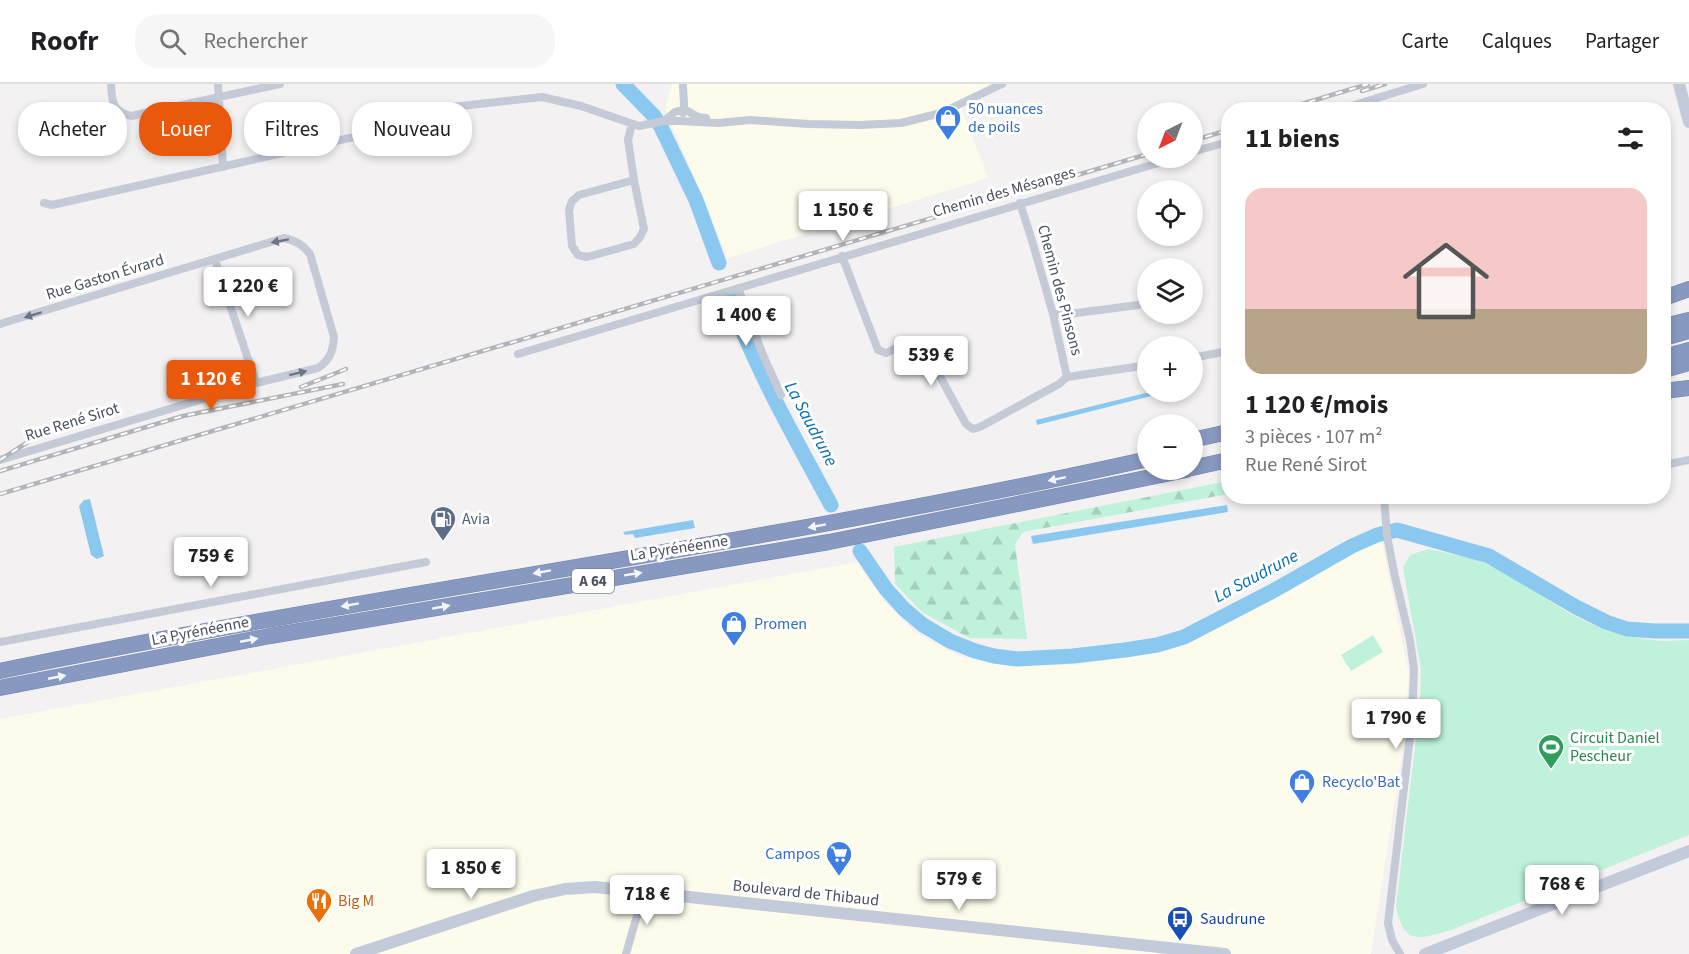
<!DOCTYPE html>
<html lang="fr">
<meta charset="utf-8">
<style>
:root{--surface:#fff;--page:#f6f6f6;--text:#202124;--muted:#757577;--line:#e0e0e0;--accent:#ea580c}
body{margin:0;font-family:"Source Sans 3",sans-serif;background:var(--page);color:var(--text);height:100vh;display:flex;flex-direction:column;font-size:22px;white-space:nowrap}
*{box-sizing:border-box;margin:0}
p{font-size:20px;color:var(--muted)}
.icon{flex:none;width:33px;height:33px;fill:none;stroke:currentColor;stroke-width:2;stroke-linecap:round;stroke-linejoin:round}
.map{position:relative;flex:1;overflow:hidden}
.details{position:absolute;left:1221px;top:18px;width:450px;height:402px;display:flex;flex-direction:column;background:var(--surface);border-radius:24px;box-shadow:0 3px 9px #0003}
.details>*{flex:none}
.guide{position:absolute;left:18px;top:18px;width:570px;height:54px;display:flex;gap:12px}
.needle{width:39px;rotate:222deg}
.buttons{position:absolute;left:1137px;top:18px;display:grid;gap:12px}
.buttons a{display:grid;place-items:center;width:66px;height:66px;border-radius:50%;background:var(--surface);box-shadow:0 3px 9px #0003;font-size:30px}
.price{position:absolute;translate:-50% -51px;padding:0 14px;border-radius:6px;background:#fff;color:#222;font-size:20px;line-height:39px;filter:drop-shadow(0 2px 3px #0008)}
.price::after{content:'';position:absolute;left:50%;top:36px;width:18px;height:14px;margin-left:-9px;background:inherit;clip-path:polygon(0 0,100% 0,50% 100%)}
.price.on{background:var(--accent);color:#fff}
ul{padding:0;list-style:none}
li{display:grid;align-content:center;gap:12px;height:318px;padding:0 24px}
li span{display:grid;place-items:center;height:186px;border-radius:18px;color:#555}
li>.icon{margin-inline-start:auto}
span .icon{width:108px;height:108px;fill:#fffc;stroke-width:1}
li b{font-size:26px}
h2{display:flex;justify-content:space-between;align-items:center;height:72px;padding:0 24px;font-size:26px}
.tag{padding:0 21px;border-radius:24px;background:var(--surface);box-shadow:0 3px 9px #0003;font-size:21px;line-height:54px}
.tag.on{background:var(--accent);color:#fff}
header{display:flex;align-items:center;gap:36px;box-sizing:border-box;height:84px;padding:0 30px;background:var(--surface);border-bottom:2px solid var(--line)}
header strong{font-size:28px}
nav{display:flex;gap:33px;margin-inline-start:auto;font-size:21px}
.search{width:420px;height:54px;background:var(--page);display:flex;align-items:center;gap:15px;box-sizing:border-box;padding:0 21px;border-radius:24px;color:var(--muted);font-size:22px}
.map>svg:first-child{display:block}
.commercial{fill:#fdfbeb}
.green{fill:#bff1db}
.forest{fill:url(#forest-firs)}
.water{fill:#8bc8ef}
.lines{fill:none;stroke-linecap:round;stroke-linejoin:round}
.river{stroke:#8bc8ef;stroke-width:15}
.highway-casing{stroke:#7284ac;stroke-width:16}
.street{stroke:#c4cad6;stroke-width:8}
.secondary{stroke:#c3cada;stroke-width:12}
.highway{stroke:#8799c0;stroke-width:15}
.rail-casing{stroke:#b3b4bb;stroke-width:4.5}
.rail{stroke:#fff;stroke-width:2;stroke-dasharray:7;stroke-linecap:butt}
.oneway{fill:#6d7583}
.oneway2{fill:#f3f5f9}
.labels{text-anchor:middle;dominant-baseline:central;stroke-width:6;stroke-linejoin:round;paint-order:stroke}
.shield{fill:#fff;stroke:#7f848f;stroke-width:1.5}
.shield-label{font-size:15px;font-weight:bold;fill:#48505f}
.shop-label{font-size:16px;fill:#366cbe;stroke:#fff;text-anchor:start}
.street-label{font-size:16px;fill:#48505f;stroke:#fff}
.service-label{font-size:16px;fill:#4e5e75;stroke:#fff;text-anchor:start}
.leisure-label{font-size:16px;fill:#27864d;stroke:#fff;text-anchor:start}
.food-label{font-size:16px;fill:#c56008;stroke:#fff;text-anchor:start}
.transit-label{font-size:16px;fill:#164399;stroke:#fff;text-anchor:start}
.water-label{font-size:18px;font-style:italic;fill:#0870b2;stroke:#fff}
</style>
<header>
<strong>Roofr</strong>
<div class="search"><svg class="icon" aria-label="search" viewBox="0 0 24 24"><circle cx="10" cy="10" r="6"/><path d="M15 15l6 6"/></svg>Rechercher</div>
<nav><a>Carte</a><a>Calques</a><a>Partager</a></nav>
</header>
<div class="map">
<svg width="1689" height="870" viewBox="0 0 1689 870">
<defs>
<pattern id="forest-firs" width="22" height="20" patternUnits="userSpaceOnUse" patternTransform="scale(1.5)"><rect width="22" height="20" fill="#bff1db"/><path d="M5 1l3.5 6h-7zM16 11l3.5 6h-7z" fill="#a6d0be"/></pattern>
</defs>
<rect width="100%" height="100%" fill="#f3f1f1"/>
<!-- commercial -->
<path class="commercial" d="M 672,0 L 991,0 L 959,17 L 988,94 L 728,174 L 665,24 Z
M 1381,453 L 1409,591 L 1402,670 L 1371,870 L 0,870 L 0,635 L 857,478 L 884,517 L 916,549 L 960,572 L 1007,582 L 1074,581 L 1157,568 L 1186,558 Z"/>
<!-- green -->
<path class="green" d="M 1428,465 C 1448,469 1470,473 1490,481 C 1519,493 1543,514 1569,529 C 1595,543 1623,553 1652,556 C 1664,558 1677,556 1689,556 L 1689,751 L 1451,846 C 1419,855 1404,862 1396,822 L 1420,621 L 1421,585 L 1403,484 L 1410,471 Z
M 1373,551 L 1383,568 L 1351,587 L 1341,571 Z"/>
<!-- forest -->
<path class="forest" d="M 1228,397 L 1228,410 L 1023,448 L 1015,460 L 1027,555 L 969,554 L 922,528 L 895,500 L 894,463 Z"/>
<!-- water -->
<path class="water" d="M 1150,308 L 1167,308 L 1037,341 L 1036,336 Z
M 90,415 L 104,472 L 97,475 L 91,471 L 79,422 L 84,416 Z
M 1227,421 L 1228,428 L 1033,460 L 1031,452 Z
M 693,436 L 695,444 L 635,454 L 633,450 L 625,451 L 623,448 Z"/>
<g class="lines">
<!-- river -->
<path class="river" d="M 623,0 L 654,32 L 661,43 L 696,116 L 719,179
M 729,212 C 755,285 794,352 831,421
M 860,467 L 886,505 L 904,525 L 923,541 L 950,557 L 975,567 L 994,572 L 1017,575 L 1073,572 L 1125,566 L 1157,561 L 1184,553 L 1273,507 L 1352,462 L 1377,451 L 1397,446 L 1489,472 L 1576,523 L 1606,538 L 1627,545 L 1655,547 L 1689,547"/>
<!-- highway casing -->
<g class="highway-casing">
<path id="highway" d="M 1664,214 L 1689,205
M 1664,242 L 1689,236
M 1664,254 L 1689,247
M 1664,273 L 1689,266
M 1664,286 L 1689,279
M 1664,307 L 1689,304
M 1192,356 L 1228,348
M 1192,384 L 1228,376
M 0,587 C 381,508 768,460 1148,375
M 0,604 L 270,552 L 829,458 L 1186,386"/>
</g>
<!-- street -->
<path class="street" d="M 111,0 C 112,18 112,27 131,32 L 280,0
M 218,0 L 223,83
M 683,2 L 684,21 L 683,29
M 1338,26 L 1423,0
M 664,37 L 675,28 L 684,25 L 698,33 L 706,34
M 632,40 L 628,56 L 634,96
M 1192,68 L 1228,58
M 634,96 L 644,145 L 640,153 L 634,160 L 587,173 L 578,171 L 572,162 L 569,126 L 572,117 L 579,111 Z
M 44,119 L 52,121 L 394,44 C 415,39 431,26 452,23 L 542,13 L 581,22 L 639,42 L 664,37 L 680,37 L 718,39 L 750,36 L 808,40 L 860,41 L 901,39 L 941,29 L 1002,0
M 1020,119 L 1033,160 L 1053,230 L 1067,293 L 1148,281
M 842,172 L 878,266 L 886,269 C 898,264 913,252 924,263 L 966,340 L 973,345 L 980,343 L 1059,300 L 1067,293
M 215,176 L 256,299
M 738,204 L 763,271 L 781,311
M 1053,230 L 1069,230 L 1138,221
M 0,240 L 284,154 C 296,157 302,160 310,170 L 334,253 C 333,267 330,276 318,284 L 256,299 L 0,376
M 518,270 L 1175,74
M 1192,274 L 1228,267
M 1664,381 L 1689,376
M 1384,412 L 1387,452 L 1395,493 L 1410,556 L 1414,585 L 1412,636 L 1388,839 L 1392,856 L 1400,870
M 0,558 L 426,478
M 626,870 L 638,828 L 640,807"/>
<!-- secondary -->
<path class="secondary" d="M 1679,0 L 1689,38
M 356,870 L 533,812 L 565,805 L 595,803 L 1225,870
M 1425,870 L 1689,767"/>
<!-- highway -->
<use href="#highway" class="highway"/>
<!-- rail casing -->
<g class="rail-casing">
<path id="rail" d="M 1362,7 L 1385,0
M 1282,26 L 1368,0
M 1192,57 L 1228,46
M 301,303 L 346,285
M 0,376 L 34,354 L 71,336
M 0,387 L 183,332 L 343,300
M 0,410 L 1148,70"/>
</g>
<!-- rail -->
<use href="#rail" class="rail"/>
</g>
<!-- one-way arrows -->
<defs><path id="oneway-solid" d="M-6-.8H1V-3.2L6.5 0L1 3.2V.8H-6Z" transform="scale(1.5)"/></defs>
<g class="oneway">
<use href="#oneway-solid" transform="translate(280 157) rotate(170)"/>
<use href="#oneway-solid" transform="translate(33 231) rotate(163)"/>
<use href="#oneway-solid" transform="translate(298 289) rotate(-14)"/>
</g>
<g class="oneway2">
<use href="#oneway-solid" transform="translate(1057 395) rotate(168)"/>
<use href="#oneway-solid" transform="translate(817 442) rotate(170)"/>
<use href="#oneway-solid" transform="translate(542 488) rotate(170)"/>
<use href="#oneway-solid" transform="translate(633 490) rotate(-9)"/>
<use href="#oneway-solid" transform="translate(350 521) rotate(170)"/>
<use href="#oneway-solid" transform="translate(441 523) rotate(-10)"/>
<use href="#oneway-solid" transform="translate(249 556) rotate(-11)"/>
<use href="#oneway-solid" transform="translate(57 593) rotate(-11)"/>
</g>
<!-- icons -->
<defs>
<g id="shop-pin" transform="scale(1.35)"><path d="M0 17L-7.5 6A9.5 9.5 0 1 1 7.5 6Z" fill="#3f7fe0" stroke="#fff"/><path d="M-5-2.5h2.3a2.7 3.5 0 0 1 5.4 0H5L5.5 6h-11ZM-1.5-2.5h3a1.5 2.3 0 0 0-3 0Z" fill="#fff"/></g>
<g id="fuel-pin" transform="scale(1.35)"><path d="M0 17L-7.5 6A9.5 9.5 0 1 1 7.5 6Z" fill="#5c6f8a" stroke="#fff"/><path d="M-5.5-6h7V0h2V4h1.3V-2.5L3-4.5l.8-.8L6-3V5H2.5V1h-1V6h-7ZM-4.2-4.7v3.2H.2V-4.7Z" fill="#fff"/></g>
<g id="stadium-pin" transform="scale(1.35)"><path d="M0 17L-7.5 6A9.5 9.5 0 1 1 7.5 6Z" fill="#2e9e5b" stroke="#fff"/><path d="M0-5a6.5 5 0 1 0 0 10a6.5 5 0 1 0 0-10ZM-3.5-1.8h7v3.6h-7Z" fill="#fff"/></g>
<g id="supermarket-pin" transform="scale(1.35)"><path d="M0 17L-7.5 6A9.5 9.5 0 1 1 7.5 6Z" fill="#3f7fe0" stroke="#fff"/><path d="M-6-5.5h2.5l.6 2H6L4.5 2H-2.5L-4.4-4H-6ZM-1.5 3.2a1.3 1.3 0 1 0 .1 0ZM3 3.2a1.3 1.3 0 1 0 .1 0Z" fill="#fff"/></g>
<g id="restaurant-pin" transform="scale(1.35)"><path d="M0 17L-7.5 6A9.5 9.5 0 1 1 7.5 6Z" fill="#e8710a" stroke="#fff"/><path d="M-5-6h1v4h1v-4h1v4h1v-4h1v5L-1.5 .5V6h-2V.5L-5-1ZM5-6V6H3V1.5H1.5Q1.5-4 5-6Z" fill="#fff"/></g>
<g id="bus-pin" transform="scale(1.35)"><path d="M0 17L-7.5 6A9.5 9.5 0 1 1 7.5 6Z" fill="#1a4fb4" stroke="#fff"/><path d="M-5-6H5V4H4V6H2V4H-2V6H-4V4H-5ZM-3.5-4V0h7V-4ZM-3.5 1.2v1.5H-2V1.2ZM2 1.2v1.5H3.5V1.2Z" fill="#fff"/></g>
</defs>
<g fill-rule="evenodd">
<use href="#shop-pin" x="948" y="34"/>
<use href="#fuel-pin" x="443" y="435"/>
<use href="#shop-pin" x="734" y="540"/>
<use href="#stadium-pin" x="1551" y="663"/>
<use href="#shop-pin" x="1302" y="698"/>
<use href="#supermarket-pin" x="839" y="770"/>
<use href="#restaurant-pin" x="319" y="817"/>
<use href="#bus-pin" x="1180" y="835"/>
</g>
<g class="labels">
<!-- shield labels -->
<rect class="shield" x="572" y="485" width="42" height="24" rx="4.5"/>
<g class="shield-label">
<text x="593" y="497">A 64</text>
</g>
<!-- shop labels -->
<g class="shop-label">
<text x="968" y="25">50 nuances<tspan x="968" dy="18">de poils</tspan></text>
<text x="754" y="540">Promen</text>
<text x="1322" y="698">Recyclo'Bat</text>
<text x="820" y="770" text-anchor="end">Campos</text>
</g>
<!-- street labels -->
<g class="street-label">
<text transform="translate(1004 108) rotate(-16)">Chemin des Mésanges</text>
<text transform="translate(105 193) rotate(-17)">Rue Gaston Évrard</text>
<text transform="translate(1060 206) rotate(75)">Chemin des Pinsons</text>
<text transform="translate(72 338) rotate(-17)">Rue René Sirot</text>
<text transform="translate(679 464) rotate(-9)">La Pyrénéenne</text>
<text transform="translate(200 547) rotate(-11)">La Pyrénéenne</text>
<text transform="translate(806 809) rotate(6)">Boulevard de Thibaud</text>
</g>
<!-- service labels -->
<g class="service-label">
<text x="462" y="435">Avia</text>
</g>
<!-- leisure labels -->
<g class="leisure-label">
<text x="1570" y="654">Circuit Daniel<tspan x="1570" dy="18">Pescheur</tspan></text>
</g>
<!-- food labels -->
<g class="food-label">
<text x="338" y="817">Big M</text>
</g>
<!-- transit labels -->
<g class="transit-label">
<text x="1200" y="835">Saudrune</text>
</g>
<!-- water labels -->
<g class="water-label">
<text transform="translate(811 340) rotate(62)">La Saudrune</text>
<text transform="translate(1256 492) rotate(-28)">La Saudrune</text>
</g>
</g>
</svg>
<div class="buttons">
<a><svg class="needle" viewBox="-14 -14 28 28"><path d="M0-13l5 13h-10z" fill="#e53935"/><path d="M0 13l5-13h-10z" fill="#757577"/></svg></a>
<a><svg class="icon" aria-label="locate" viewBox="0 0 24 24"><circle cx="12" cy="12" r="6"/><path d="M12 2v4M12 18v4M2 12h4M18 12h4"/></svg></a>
<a><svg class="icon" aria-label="layers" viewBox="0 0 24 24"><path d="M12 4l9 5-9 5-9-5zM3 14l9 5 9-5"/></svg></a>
<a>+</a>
<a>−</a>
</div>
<b class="price" style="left:843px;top:158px">1 150 €</b>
<b class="price" style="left:248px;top:234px">1 220 €</b>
<b class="price" style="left:746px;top:263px">1 400 €</b>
<b class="price" style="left:931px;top:303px">539 €</b>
<b class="price on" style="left:211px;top:327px">1 120 €</b>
<b class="price" style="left:211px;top:504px">759 €</b>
<b class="price" style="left:1396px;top:666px">1 790 €</b>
<b class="price" style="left:471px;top:816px">1 850 €</b>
<b class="price" style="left:959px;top:827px">579 €</b>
<b class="price" style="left:1562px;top:832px">768 €</b>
<b class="price" style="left:647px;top:842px">718 €</b>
<div class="guide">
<a class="tag">Acheter</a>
<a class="tag on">Louer</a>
<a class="tag">Filtres</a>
<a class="tag">Nouveau</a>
</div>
<section class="details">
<h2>11 biens<svg class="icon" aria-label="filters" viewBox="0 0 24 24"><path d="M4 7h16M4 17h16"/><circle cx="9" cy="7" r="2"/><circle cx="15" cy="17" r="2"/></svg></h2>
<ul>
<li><span style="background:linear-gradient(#f6c9c9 65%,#b9a48a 0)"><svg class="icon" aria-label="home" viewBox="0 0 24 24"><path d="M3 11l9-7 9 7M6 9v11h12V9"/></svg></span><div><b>1 120 €/mois</b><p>3 pièces · 107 m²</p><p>Rue René Sirot</p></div></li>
</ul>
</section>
</div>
